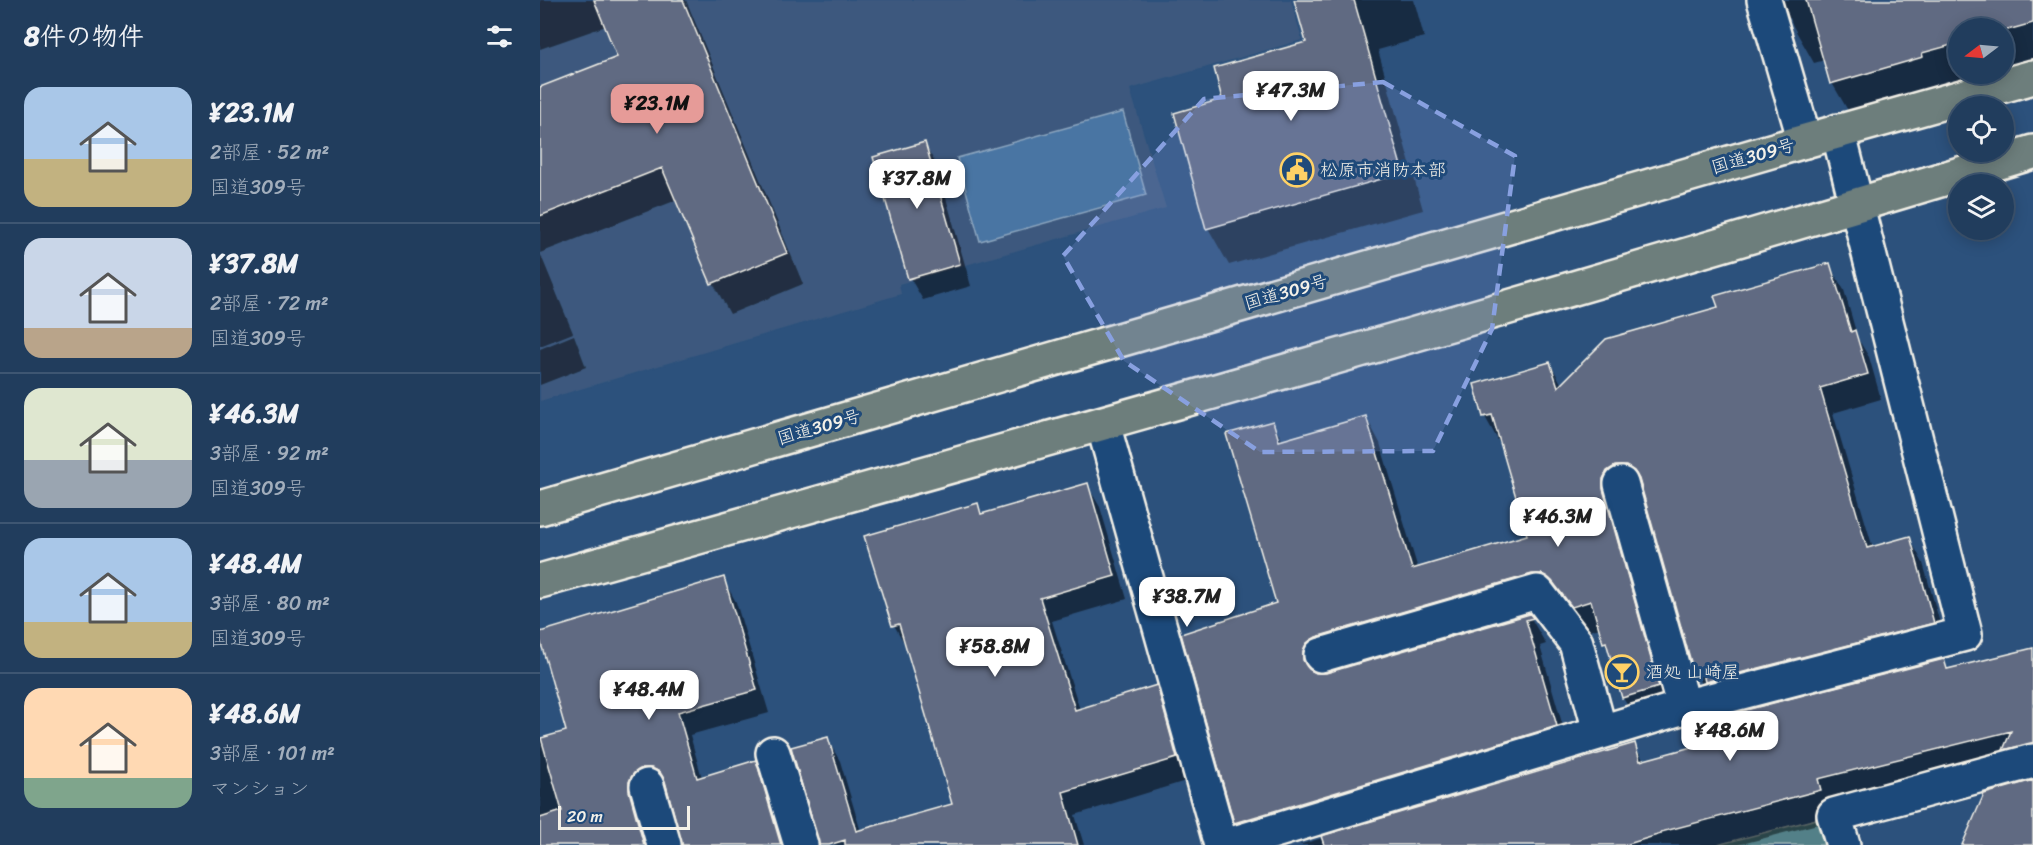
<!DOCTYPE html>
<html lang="ja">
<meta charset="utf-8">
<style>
:root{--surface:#213d5d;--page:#294463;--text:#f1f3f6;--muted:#a2aebc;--line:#3e5672;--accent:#e69b98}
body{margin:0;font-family:Sriracha,"Klee One",sans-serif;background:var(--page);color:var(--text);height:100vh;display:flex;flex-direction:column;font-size:22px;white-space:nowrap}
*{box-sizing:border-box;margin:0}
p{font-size:20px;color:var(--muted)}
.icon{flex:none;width:33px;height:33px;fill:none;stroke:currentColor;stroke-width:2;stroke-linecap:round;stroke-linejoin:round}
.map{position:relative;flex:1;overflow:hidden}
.details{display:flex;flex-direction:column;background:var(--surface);width:540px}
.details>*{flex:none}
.needle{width:39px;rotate:254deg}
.controls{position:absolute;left:1408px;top:18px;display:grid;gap:12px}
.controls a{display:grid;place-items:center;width:66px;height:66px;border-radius:50%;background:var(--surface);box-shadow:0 3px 15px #0003,0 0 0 2px var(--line);font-size:30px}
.scale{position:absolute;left:18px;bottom:15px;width:132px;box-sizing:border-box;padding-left:6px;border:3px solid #f4f1e8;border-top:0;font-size:16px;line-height:21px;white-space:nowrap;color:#f4f1e8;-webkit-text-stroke:4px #1f4a7a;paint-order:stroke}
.price{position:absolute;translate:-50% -51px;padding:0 14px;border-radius:12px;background:#fff;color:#222;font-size:20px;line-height:39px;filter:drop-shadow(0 2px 3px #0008)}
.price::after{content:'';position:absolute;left:50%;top:36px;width:18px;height:14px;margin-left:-9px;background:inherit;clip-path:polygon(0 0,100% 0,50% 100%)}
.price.current{background:var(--accent);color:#111}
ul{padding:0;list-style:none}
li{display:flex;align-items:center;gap:18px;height:150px;padding:0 24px}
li+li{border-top:2px solid var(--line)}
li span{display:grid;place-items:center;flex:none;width:168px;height:120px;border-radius:18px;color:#555}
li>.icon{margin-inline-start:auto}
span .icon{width:72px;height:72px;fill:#fffc;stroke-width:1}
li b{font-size:26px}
h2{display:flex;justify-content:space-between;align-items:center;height:72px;padding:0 24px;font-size:26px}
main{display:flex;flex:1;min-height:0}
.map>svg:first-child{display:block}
.built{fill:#3c597e}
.green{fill:#538088;stroke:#a4b8b8;stroke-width:1.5}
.water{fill:#4874a3;stroke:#8da6bf;stroke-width:1.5}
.shadow{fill:#0007}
.building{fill:#616b82;stroke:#f4f1e8;stroke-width:1.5}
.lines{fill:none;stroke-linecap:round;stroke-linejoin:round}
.minor-casing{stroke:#f4f1e8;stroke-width:38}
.highway-casing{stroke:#f4f1e8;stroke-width:38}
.minor{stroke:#1f4a7a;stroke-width:33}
.highway{stroke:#6d7e7c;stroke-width:33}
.marked{fill:#88a0e0;fill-opacity:0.2;stroke:#88a0e0;stroke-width:4.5;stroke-dasharray:12 8;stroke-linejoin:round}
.labels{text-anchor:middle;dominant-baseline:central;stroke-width:6;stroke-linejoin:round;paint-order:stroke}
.street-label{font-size:18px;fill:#f4f1e8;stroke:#1f4a7a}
.poi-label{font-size:18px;fill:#f4f1e8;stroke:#1f4a7a;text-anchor:start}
</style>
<main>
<section class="details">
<h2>8件の物件<svg class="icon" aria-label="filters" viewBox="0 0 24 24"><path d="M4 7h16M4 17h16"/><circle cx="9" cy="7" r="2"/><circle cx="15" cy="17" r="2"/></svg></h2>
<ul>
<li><span style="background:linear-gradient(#a9c7e8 60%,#c2b280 0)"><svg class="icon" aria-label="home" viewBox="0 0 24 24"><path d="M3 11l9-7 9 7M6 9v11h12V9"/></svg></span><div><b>¥23.1M</b><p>2部屋 · 52 m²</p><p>国道309号</p></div></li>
<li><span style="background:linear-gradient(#c9d6e8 75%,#b9a48a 0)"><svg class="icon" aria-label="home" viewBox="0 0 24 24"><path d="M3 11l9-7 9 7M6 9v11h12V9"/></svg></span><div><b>¥37.8M</b><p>2部屋 · 72 m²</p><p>国道309号</p></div></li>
<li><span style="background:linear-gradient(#dfe7d0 60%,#9aa5b1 0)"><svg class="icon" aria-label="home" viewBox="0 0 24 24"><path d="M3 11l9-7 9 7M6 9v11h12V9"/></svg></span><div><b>¥46.3M</b><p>3部屋 · 92 m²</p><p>国道309号</p></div></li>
<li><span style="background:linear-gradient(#a9c7e8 70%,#c2b280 0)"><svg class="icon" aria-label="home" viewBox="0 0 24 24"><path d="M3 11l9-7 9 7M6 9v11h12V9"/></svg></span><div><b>¥48.4M</b><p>3部屋 · 80 m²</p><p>国道309号</p></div></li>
<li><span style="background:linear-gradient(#ffd9b3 75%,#7fa58c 0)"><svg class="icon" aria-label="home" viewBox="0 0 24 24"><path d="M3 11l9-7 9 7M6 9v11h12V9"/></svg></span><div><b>¥48.6M</b><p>3部屋 · 101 m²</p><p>マンション</p></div></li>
</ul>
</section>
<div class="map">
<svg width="1493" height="845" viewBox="0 0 1493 845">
<rect width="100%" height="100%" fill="#2c517c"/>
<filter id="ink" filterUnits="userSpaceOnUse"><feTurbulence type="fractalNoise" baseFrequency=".0167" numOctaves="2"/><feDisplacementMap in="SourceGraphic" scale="12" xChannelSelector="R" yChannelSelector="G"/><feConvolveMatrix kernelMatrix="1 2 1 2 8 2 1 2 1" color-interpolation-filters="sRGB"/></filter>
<g filter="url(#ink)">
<!-- built -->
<path class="built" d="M 0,0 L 751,0 L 762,40 L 590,89 L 626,208 L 359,284 L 361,294 L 0,401 Z"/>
<!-- green -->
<path class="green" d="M 1284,817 L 1292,845 L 1177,845 Z"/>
<!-- water -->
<path class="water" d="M 583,112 L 606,195 L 440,241 L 417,158 Z"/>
<!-- shadow -->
<path class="shadow" d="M 0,0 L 146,0 L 263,284 L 190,314 L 173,283 L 137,200 L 0,253 L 33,333 L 0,346 L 0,89 L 79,58 L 66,26 L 0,49 Z
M 755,0 L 874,0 L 884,37 L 838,50 L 883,210 L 689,265 L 668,228 L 684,100 L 768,43 Z
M 1236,0 L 1493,0 L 1493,65 L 1464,73 L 1464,28 L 1419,28 L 1419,74 L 1460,74 L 1313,119 L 1292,83 L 1285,60 L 1274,63 L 1253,26 L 1250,18 L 1246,18 Z
M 384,143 L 397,166 L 431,286 L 383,300 L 370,278 Z
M 1289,265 L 1304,290 L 1318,339 L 1329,357 L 1341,399 L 1293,413 L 1333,548 L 1369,537 L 1383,563 L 1407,648 L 1171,700 L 1156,675 L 1104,492 L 1090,491 L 1132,712 L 1098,723 L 1083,698 L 1070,653 L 1064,642 L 1060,628 L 1048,631 L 1018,599 L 781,668 L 778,675 L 786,675 L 989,615 L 1006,644 L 1000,646 L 1030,751 L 709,845 L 696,823 L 643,635 L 738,604 L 732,423 L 743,441 L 826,417 L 840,443 L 878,569 L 989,536 L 961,441 L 959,442 L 945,417 L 936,385 L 1010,363 L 1022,385 L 1180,308 Z
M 34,335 L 46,367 L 0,385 L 0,349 Z
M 547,485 L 560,507 L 587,599 L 512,621 L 540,710 L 616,687 L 629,710 L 649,780 L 535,815 L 544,845 L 281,845 L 287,739 L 300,761 L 321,832 L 414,805 L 367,648 L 354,625 L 437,505 L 443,515 Z
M 183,579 L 196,602 L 229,713 L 150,735 L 162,778 L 215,762 L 228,784 L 246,845 L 144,845 L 130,792 L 126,790 L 115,791 L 110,845 L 0,845 L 0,740 L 28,732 L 0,633 Z
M 1493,650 L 1493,759 L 1297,819 L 1198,845 L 759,845 L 1094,745 L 1104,761 L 1183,740 L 1403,661 L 1409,670 Z"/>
<!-- building -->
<path class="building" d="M 54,0 L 143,0 L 247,253 L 171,284 L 122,168 L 0,216 L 0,87 L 77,57 Z
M 754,0 L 814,0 L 863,173 L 666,229 L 634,113 L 682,99 L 674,68 L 766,42 Z
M 1266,0 L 1493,0 L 1493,23 L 1464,31 L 1464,28 L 1419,28 L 1419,43 L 1382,53 L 1383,57 L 1290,84 Z
M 385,142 L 420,264 L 368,279 L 333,157 Z
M 1290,263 L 1311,332 L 1315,330 L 1328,374 L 1280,388 L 1327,548 L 1370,536 L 1394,623 L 1165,682 L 1163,673 L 1155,676 L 1099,479 L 1094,471 L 1086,466 L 1075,466 L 1067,471 L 1063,479 L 1063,489 L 1119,687 L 1082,698 L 1066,642 L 1063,643 L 1051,601 L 1032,607 L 1012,581 L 1002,574 L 992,574 L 776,637 L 767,643 L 763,651 L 763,660 L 769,669 L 776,673 L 786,673 L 990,614 L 993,618 L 986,620 L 1017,726 L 694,823 L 641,634 L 736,603 L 686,434 L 733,421 L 739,441 L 826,416 L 872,569 L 987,535 L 952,415 L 943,417 L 934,384 L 1010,362 L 1018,387 L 1066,339 L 1178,307 L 1174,296 Z
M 548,483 L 575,576 L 500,598 L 535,710 L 617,685 L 637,758 L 523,792 L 538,845 L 305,845 L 305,840 L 289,845 L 279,845 L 251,747 L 288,737 L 316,831 L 412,804 L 359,624 L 352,626 L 324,536 L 438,503 L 441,514 Z
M 184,577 L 217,690 L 138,712 L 157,778 L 216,760 L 241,845 L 142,845 L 125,781 L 120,772 L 111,768 L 102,768 L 94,773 L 89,782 L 89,791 L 104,845 L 0,845 L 0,818 L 22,811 L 1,738 L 26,731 L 0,640 L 0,632 Z
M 1493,648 L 1493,743 L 1463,750 L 1471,731 L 1278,779 L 1281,790 L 1121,832 L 1121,834 L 1085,845 L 784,845 L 781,836 L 1095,743 L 1100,761 L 1181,739 L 1175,718 L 1404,659 L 1407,669 Z
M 1493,780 L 1493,845 L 1422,845 L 1444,794 Z"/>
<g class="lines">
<!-- minor casing -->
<g class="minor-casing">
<path id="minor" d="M 1224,0 L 1265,141
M 563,424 L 681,845
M 1081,484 L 1144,707
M 781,655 L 997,592 L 1036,643 L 1060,731
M 233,753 L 261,845
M 107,786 L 124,845
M 688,845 L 1144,707 L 1425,634 L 1298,131
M 1303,845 L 1294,815 L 1493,761"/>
</g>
<!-- highway casing -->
<g class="highway-casing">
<path id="highway" d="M 0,508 L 1265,141 L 1493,77
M 0,581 C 499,442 997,302 1493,152"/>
</g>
<!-- minor -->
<use href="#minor" class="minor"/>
<!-- highway -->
<use href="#highway" class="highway"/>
</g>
</g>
<!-- marked area -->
<path class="marked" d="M 843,82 L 975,156 L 952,329 L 893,451 L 720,452 L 584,361 L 523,256 L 664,99 Z"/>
<!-- icons -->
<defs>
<g id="civic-ring" transform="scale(1.725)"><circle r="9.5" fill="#1f4a7a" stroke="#ffd166" stroke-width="1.5"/><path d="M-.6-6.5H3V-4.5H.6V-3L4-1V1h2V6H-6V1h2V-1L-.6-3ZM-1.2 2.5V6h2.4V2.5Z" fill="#ffd166"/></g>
<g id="bar-ring" transform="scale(1.725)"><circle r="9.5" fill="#1f4a7a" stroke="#ffd166" stroke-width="1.5"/><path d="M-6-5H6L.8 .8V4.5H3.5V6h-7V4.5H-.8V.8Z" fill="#ffd166"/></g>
</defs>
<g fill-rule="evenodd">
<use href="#civic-ring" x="757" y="170"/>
<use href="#bar-ring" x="1082" y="672"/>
</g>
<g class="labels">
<!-- street labels -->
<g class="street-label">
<text transform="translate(1213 156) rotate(-16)">国道309号</text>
<text transform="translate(746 292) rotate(-16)">国道309号</text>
<text transform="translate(279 427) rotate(-16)">国道309号</text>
</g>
<!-- poi labels -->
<g class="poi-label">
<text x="780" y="170">松原市消防本部</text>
<text x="1105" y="672">酒処 山崎屋</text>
</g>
</g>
</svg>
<div class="controls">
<a><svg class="needle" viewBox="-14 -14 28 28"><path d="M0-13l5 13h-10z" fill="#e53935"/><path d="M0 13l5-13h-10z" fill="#a2aebc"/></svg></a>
<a><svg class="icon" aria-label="locate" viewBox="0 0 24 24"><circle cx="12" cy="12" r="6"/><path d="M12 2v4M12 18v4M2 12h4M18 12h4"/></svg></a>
<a><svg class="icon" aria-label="layers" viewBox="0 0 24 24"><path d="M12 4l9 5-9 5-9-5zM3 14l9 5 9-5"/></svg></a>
</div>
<div class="scale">20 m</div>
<b class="price" style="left:751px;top:122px">¥47.3M</b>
<b class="price current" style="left:117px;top:135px">¥23.1M</b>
<b class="price" style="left:377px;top:210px">¥37.8M</b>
<b class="price" style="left:1018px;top:548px">¥46.3M</b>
<b class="price" style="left:647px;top:628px">¥38.7M</b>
<b class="price" style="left:455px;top:678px">¥58.8M</b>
<b class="price" style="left:109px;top:721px">¥48.4M</b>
<b class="price" style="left:1190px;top:762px">¥48.6M</b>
</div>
</main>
